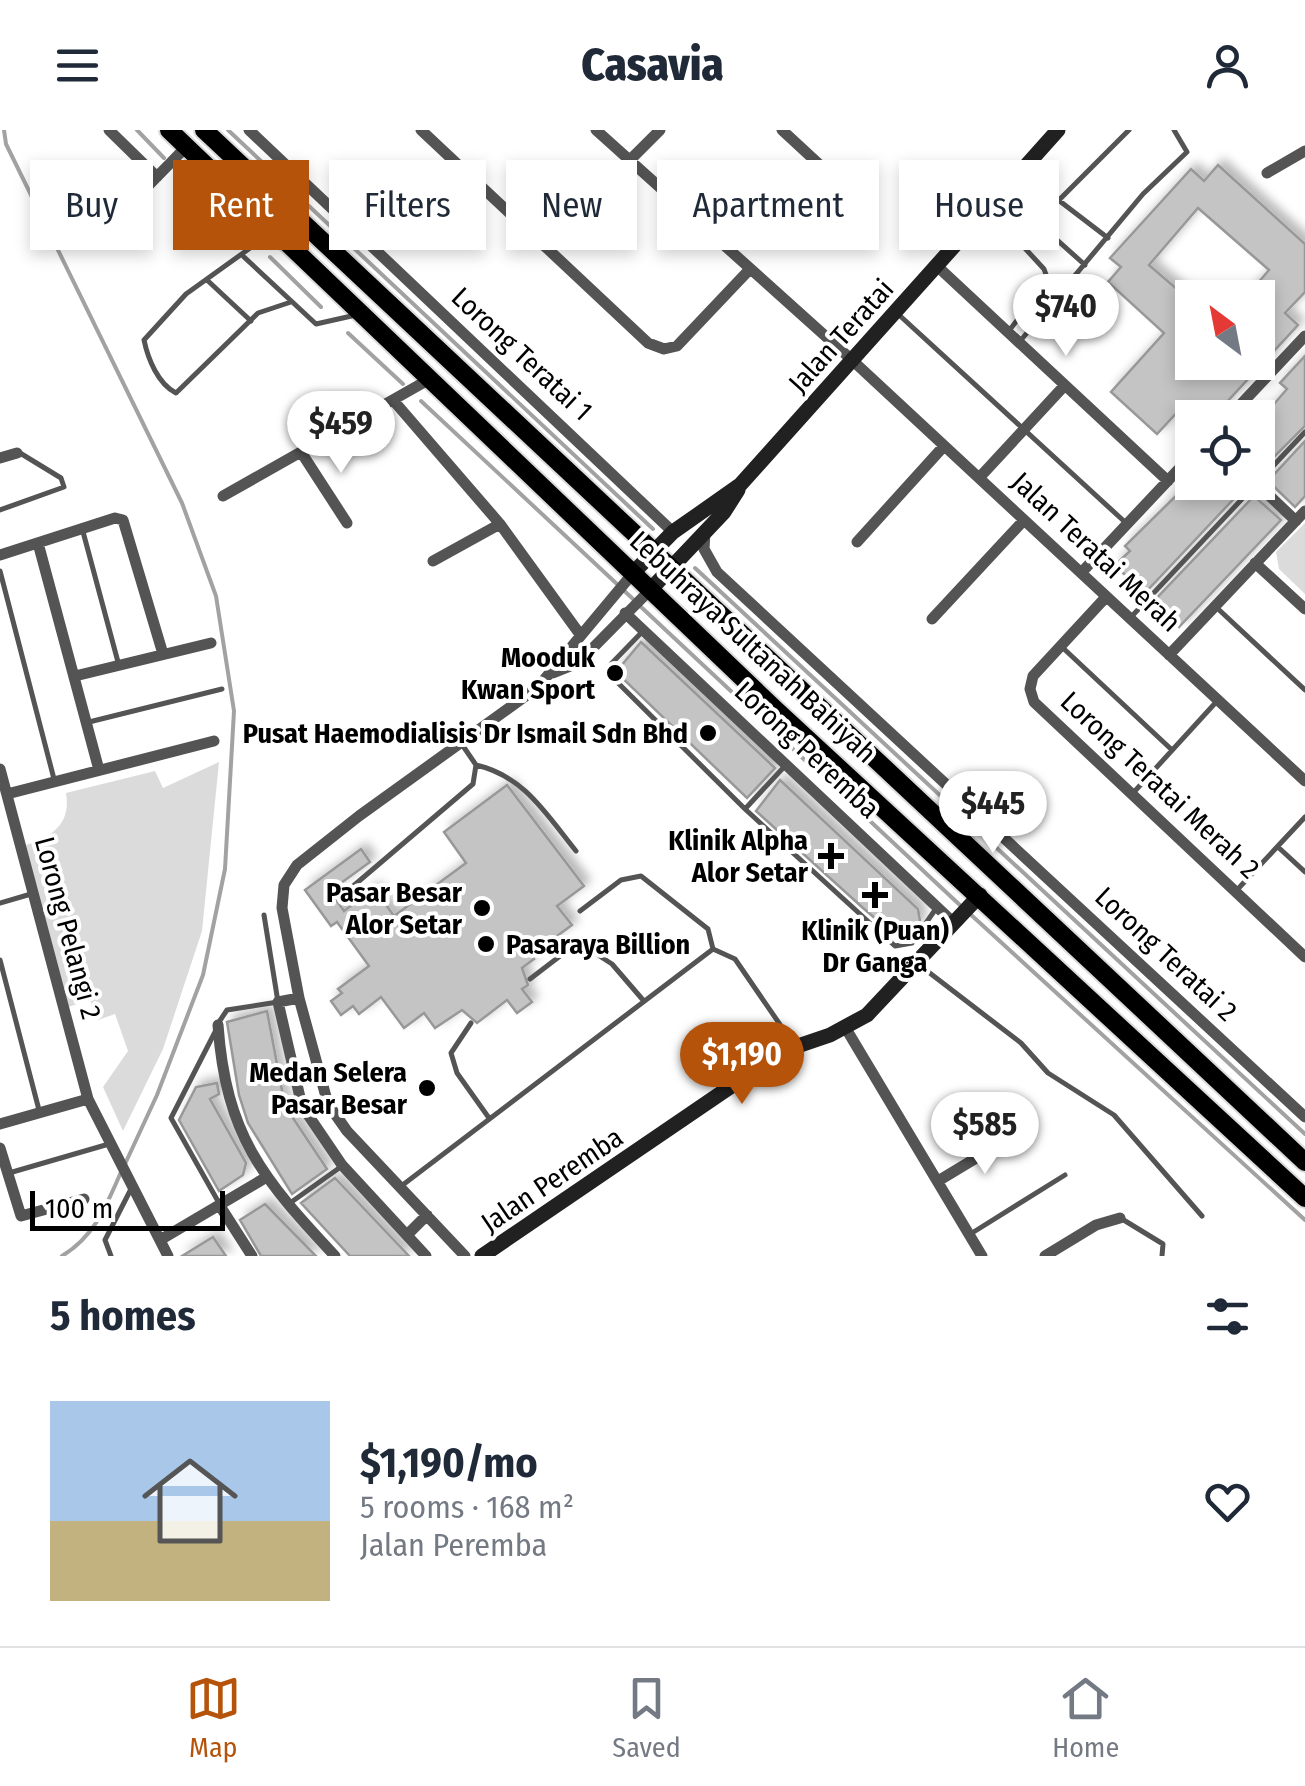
<!DOCTYPE html>
<meta charset="utf-8">
<style>
:root{--surface:#fff;--page:#f2f2f3;--text:#1f2937;--muted:#747a83;--line:#e0e1e3;--accent:#b45309}
body{margin:0;font-family:"Fira Sans Condensed",sans-serif;background:var(--page);color:var(--text);height:100vh;display:flex;flex-direction:column;font-size:38px;white-space:nowrap}
*{box-sizing:border-box;margin:0}
p{font-size:32px;color:var(--muted)}
.icon{flex:none;width:55px;height:55px;fill:none;stroke:currentColor;stroke-width:2;stroke-linecap:round;stroke-linejoin:round}
.map{position:relative;height:1126px;overflow:hidden}
.panel{display:flex;flex-direction:column;background:var(--surface);flex:1}
.panel>*{flex:none}
.hud{position:absolute;left:30px;top:30px;width:1245px;height:90px;display:flex;gap:20px}
.needle{width:65px;rotate:328deg}
.fabs{position:absolute;left:1175px;top:150px;display:grid;gap:20px}
.fabs a{display:grid;place-items:center;width:100px;height:100px;border-radius:0px;background:var(--surface);box-shadow:0 5px 15px #0003;font-size:50px}
.scale{position:absolute;left:30px;bottom:25px;width:195px;box-sizing:border-box;padding-left:10px;border:5px solid #000;border-top:0;font-size:28px;line-height:35px;white-space:nowrap;color:#000;-webkit-text-stroke:8px #fff;paint-order:stroke}
.price{position:absolute;translate:-50% -85px;padding:0 22px;border-radius:35px;background:#fff;color:#222;font-size:32px;line-height:65px;filter:drop-shadow(0 2px 5px #0008)}
.price::after{content:'';position:absolute;left:50%;top:60px;width:30px;height:22px;margin-left:-15px;background:inherit;clip-path:polygon(0 0,100% 0,50% 100%)}
.price.active{background:var(--accent);color:#fff}
ul{padding:0;list-style:none}
li{display:flex;align-items:center;gap:30px;height:250px;padding:0 50px}
li span{display:grid;place-items:center;flex:none;width:280px;height:200px;border-radius:0px;color:#555}
li>.icon{margin-inline-start:auto}
span .icon{width:120px;height:120px;fill:#fffc;stroke-width:1}
li b{font-size:42px}
h2{display:flex;justify-content:space-between;align-items:center;height:120px;padding:0 50px;font-size:42px}
.tag{padding:0 35px;border-radius:0px;background:var(--surface);box-shadow:0 5px 15px #0003;font-size:35px;line-height:90px}
.tag.active{background:var(--accent);color:#fff}
header{display:flex;justify-content:space-between;align-items:center;height:130px;padding:0 50px;background:var(--surface);font-size:45px;font-weight:800}
.tabs{display:flex;justify-content:space-around;align-items:center;height:140px;border-top:2px solid var(--line);background:var(--surface);font-size:28px;color:var(--muted)}
.tabs a{display:grid;justify-items:center;gap:5px}
.tabs .active{color:var(--accent)}
.map>svg:first-child{display:block}
.green{fill:#dbdbdb}
.lines{fill:none;stroke-linecap:round;stroke-linejoin:round}
.stream{stroke:#a2a2a2;stroke-width:4}
.building{fill:#c4c4c4;stroke:#989898;stroke-width:2.5;fill-rule:evenodd;filter:url(#shadow)}
.primary-casing{stroke:#dbdbdb;stroke-width:22}
.lane{stroke:#545454;stroke-width:5}
.street{stroke:#545454;stroke-width:11}
.secondary{stroke:#212121;stroke-width:15}
.primary{stroke:#000;stroke-width:18}
.poi-dot{fill:#000;stroke:#fff;stroke-width:4}
.labels{text-anchor:middle;dominant-baseline:central;stroke-width:8;stroke-linejoin:round;paint-order:stroke}
.street-label{font-size:28px;fill:#000;stroke:#fff}
.poi-label{font-size:28px;font-weight:bold;fill:#000;stroke:#fff;text-anchor:end}
</style>
<header><svg class="icon" aria-label="menu" viewBox="0 0 24 24"><path d="M4 6h16M4 12h16M4 18h16"/></svg>Casavia<svg class="icon" aria-label="person" viewBox="0 0 24 24"><circle cx="12" cy="8" r="4"/><path d="M4 21q1-7 8-7t8 7"/></svg></header>
<div class="map">
<svg width="1305" height="1126" viewBox="0 0 1305 1126">
<defs>
<filter id="shadow"><feDropShadow dx="6" dy="-6" stdDeviation="5" flood-color="#0004"/></filter>
</defs>
<rect width="100%" height="100%" fill="#fff"/>
<!-- green -->
<path class="green" d="M 1305,393 L 1305,464 L 1279,439 L 1276,422 Z
M 219,632 L 202,801 L 163,919 L 123,1001 L 103,957 L 128,921 L 115,884 L 98,890 L 90,870 L 65,878 L 26,715 C 53,706 71,694 66,663 L 155,641 L 163,658 Z"/>
<g class="lines">
<!-- stream -->
<path class="stream" d="M 4,0 L 6,14 L 182,373 L 216,466 L 234,581 L 225,739 L 203,845 L 157,965 L 125,1034
M 137,0 L 164,28
M 228,0 L 653,399
M 176,39 L 252,109
M 270,127 L 321,177
M 348,203 L 403,254
M 421,271 L 633,469
M 695,438 L 1305,1004
M 640,476 L 962,777
M 969,783 L 1305,1090
M 62,1126 C 95,1106 106,1076 121,1042"/>
</g>
<!-- building -->
<path class="building" d="M 1218,35 L 1305,114 L 1305,162 L 1285,183 L 1298,195 L 1212,288 L 1196,288 L 1183,276 L 1157,304 L 1111,262 L 1164,203 L 1108,152 L 1121,137 L 1110,128 L 1191,39 L 1204,51 ZM 1198,78 L 1269,140 L 1245,168 L 1258,168 L 1258,232 L 1192,232 L 1192,172 L 1149,135 Z
M 1305,226 L 1305,296 L 1258,343 L 1258,302 L 1273,285 L 1268,281 L 1287,259 L 1280,253 Z
M 1305,311 L 1305,366 L 1295,377 L 1268,351 Z
M 1190,352 L 1241,352 L 1245,357 L 1144,464 L 1115,435 L 1130,421 L 1125,416 Z
M 1254,366 L 1281,390 L 1179,497 L 1153,472 Z
M 641,512 L 775,638 L 747,668 L 616,542 Z
M 780,650 L 918,779 L 920,791 L 906,808 L 899,809 L 863,778 L 756,681 Z
M 507,655 L 584,756 L 557,776 L 572,795 L 531,825 L 534,829 L 522,838 L 528,855 L 522,859 L 532,872 L 517,883 L 507,870 L 477,893 L 462,880 L 435,898 L 424,883 L 404,898 L 381,867 L 359,884 L 353,876 L 341,885 L 331,871 L 342,863 L 338,859 L 369,836 L 337,792 L 331,796 L 305,760 L 361,719 L 370,732 L 330,761 L 344,781 L 374,758 L 394,786 L 466,733 L 444,702 Z
M 267,881 L 285,976 L 327,1039 L 292,1064 L 248,993 L 239,965 L 227,892 Z
M 217,953 L 219,964 L 210,969 L 246,1033 L 243,1045 L 219,1061 L 179,990 L 196,957 Z
M 335,1048 L 409,1126 L 350,1126 L 301,1073 Z
M 265,1074 L 316,1126 L 261,1126 L 240,1090 Z
M 213,1107 L 226,1126 L 182,1126 Z"/>
<g class="lines">
<!-- primary casing -->
<g class="primary-casing">
<path id="primary" d="M 169,0 L 775,579 L 1305,1068
M 204,0 L 1305,1032"/>
</g>
<!-- lane -->
<path class="lane" d="M 1057,69 L 1108,108
M 1037,92 L 1085,135
M 271,103 L 186,164 L 144,210 C 148,229 158,254 176,263 L 258,183 L 291,172
M 244,127 L 316,194 L 356,185
M 207,150 L 251,191
M 898,184 L 1126,393
M 1008,202 L 1048,150 L 1044,139 L 1021,114 L 1023,106 L 1129,0
M 1021,210 L 1143,64 L 1187,22 L 1174,0
M 0,380 L 64,357 L 61,348 L 20,323
M 82,398 L 118,532
M 0,441 L 54,649
M 1216,477 L 1305,560
M 1132,486 L 1305,302
M 643,501 L 611,534 L 609,544 L 745,679 L 895,816 L 912,813 L 935,780
M 1063,518 L 1172,620
M 89,592 L 222,559
M 476,635 C 524,646 546,684 576,721
M 1134,662 L 1218,570
M 745,679 L 784,637
M 1278,717 L 1305,742
M 1236,761 L 1305,687
M 345,763 L 473,654 L 476,635 L 463,616
M 0,773 L 31,764
M 580,781 L 621,750 L 641,746 L 708,799 L 713,819
M 0,830 L 39,980
M 918,834 L 1021,913 L 1048,943 L 1114,985 L 1202,1086
M 530,849 L 564,823 L 584,816 L 612,834 L 643,870
M 219,892 L 227,880 L 278,872 L 264,785
M 471,893 L 451,923 L 457,943 L 489,988
M 215,902 L 171,988 L 219,1073
M 9,1043 L 109,1014
M 400,1057 L 713,819 L 735,829 L 792,912
M 290,1073 L 342,1036
M 1122,1089 L 1163,1114 L 1162,1126
M 972,1103 L 1065,1045
M 111,1126 L 105,1110 L 132,1057"/>
<!-- street -->
<path class="street" d="M 109,0 L 157,47
M 249,0 L 673,402
M 421,0 L 648,213 L 664,219 L 677,216 L 750,139
M 596,0 L 852,230 L 1305,651
M 782,0 L 835,49
M 630,30 L 660,0
M 1267,43 L 1305,21
M 104,101 L 186,17
M 937,136 L 1168,351
M 393,270 L 500,394
M 1228,288 L 1305,206
M 301,322 L 347,393
M 0,328 L 17,323
M 979,348 L 1065,255
M 1255,352 L 1296,391
M 223,366 L 428,250
M 705,402 L 704,419 L 717,442 L 1305,987
M 857,412 L 944,316
M 38,413 L 99,640
M 0,425 L 115,388 L 123,390 L 163,524
M 433,431 L 500,394 L 579,503
M 1255,433 L 1305,479
M 1081,443 L 1192,325
M 1106,467 L 1033,546 L 1030,559 L 1034,572 L 1305,827
M 625,483 L 954,793
M 932,489 L 1024,390
M 1169,525 L 1305,381
M 553,543 L 578,533 L 652,458
M 75,546 L 211,513
M 0,639 L 88,969 L 168,1126
M 7,664 L 214,611
M 299,868 L 278,872 L 302,976 L 342,1035 L 426,1126
M 218,895 C 226,1006 263,1049 335,1126
M 845,897 L 982,1126
M 0,994 L 88,969
M 0,1018 L 21,1086 L 84,1069
M 938,1051 L 1011,1007
M 220,1076 L 252,1126
M 407,1105 L 427,1085
M 160,1110 L 265,1048
M 465,1126 L 347,1001 L 328,974 L 299,868 L 282,778 L 284,755 L 297,735 L 359,686 L 538,557 L 634,442
M 1045,1126 L 1096,1095 L 1120,1088"/>
<!-- secondary -->
<path class="secondary" d="M 634,442 L 673,402 L 740,355 L 1058,0
M 652,458 L 724,382 L 738,360
M 482,1126 L 783,921 L 830,905 L 867,885 L 980,765"/>
<!-- primary -->
<use href="#primary" class="primary"/>
</g>
<!-- markers -->
<g class="poi-dot">
<circle cx="615" cy="543" r="10"/>
<circle cx="708" cy="603" r="10"/>
<path d="M826 711h10v10h10v10h-10v10h-10v-10h-10v-10h10z"/>
<path d="M870 750h10v10h10v10h-10v10h-10v-10h-10v-10h10z"/>
<circle cx="482" cy="778" r="10"/>
<circle cx="486" cy="814" r="10"/>
<circle cx="427" cy="958" r="10"/>
</g>
<g class="labels">
<!-- street labels -->
<g class="street-label">
<text transform="translate(841 206) rotate(-48)">Jalan Teratai</text>
<text transform="translate(522 224) rotate(43)">Lorong Teratai 1</text>
<text transform="translate(1096 422) rotate(43)">Jalan Teratai Merah</text>
<text transform="translate(753 517) rotate(43)">Lebuhraya Sultanah Bahiyah</text>
<text transform="translate(807 620) rotate(43)">Lorong Peremba</text>
<text transform="translate(1160 655) rotate(43)">Lorong Teratai Merah 2</text>
<text transform="translate(68 798) rotate(75)">Lorong Pelangi 2</text>
<text transform="translate(1166 824) rotate(43)">Lorong Teratai 2</text>
<text transform="translate(552 1050) rotate(-34)">Jalan Peremba</text>
</g>
<!-- poi labels -->
<g class="poi-label">
<text x="595" y="527">Mooduk<tspan x="595" dy="32">Kwan Sport</tspan></text>
<text x="688" y="603">Pusat Haemodialisis Dr Ismail Sdn Bhd</text>
<text x="808" y="710">Klinik Alpha<tspan x="808" dy="32">Alor Setar</tspan></text>
<text x="462" y="762">Pasar Besar<tspan x="462" dy="32">Alor Setar</tspan></text>
<text x="875" y="800" text-anchor="middle">Klinik (Puan)<tspan x="875" dy="32">Dr Ganga</tspan></text>
<text x="506" y="814" text-anchor="start">Pasaraya Billion</text>
<text x="407" y="942">Medan Selera<tspan x="407" dy="32">Pasar Besar</tspan></text>
</g>
</g>
</svg>
<div class="fabs">
<a><svg class="needle" viewBox="-14 -14 28 28"><path d="M0-13l5 13h-10z" fill="#e53935"/><path d="M0 13l5-13h-10z" fill="#747a83"/></svg></a>
<a><svg class="icon" aria-label="locate" viewBox="0 0 24 24"><circle cx="12" cy="12" r="6"/><path d="M12 2v4M12 18v4M2 12h4M18 12h4"/></svg></a>
</div>
<div class="scale">100 m</div>
<b class="price" style="left:1066px;top:229px">$740</b>
<b class="price" style="left:341px;top:346px">$459</b>
<b class="price" style="left:993px;top:726px">$445</b>
<b class="price active" style="left:742px;top:977px">$1,190</b>
<b class="price" style="left:985px;top:1047px">$585</b>
<div class="hud">
<a class="tag">Buy</a>
<a class="tag active">Rent</a>
<a class="tag">Filters</a>
<a class="tag">New</a>
<a class="tag">Apartment</a>
<a class="tag">House</a>
</div>
</div>
<section class="panel">
<h2>5 homes<svg class="icon" aria-label="filters" viewBox="0 0 24 24"><path d="M4 7h16M4 17h16"/><circle cx="9" cy="7" r="2"/><circle cx="15" cy="17" r="2"/></svg></h2>
<ul>
<li><span style="background:linear-gradient(#a9c7e8 60%,#c2b280 0)"><svg class="icon" aria-label="home" viewBox="0 0 24 24"><path d="M3 11l9-7 9 7M6 9v11h12V9"/></svg></span><div><b>$1,190/mo</b><p>5 rooms · 168 m²</p><p>Jalan Peremba</p></div><svg class="icon" aria-label="heart" viewBox="0 0 24 24"><path d="M12 20l-8-8c-3-5 5-10 8-4 3-6 11-1 8 4z"/></svg></li>
</ul>
</section>
<nav class="tabs">
<a class="active"><svg class="icon" aria-label="map" viewBox="0 0 24 24"><path d="M3 6l6-2 6 2 6-2v14l-6 2-6-2-6 2zM9 4v14M15 6v14"/></svg>Map</a>
<a><svg class="icon" aria-label="saved" viewBox="0 0 24 24"><path d="M7 4h10v16l-5-4-5 4z"/></svg>Saved</a>
<a><svg class="icon" aria-label="home" viewBox="0 0 24 24"><path d="M3 11l9-7 9 7M6 9v11h12V9"/></svg>Home</a>
</nav>
